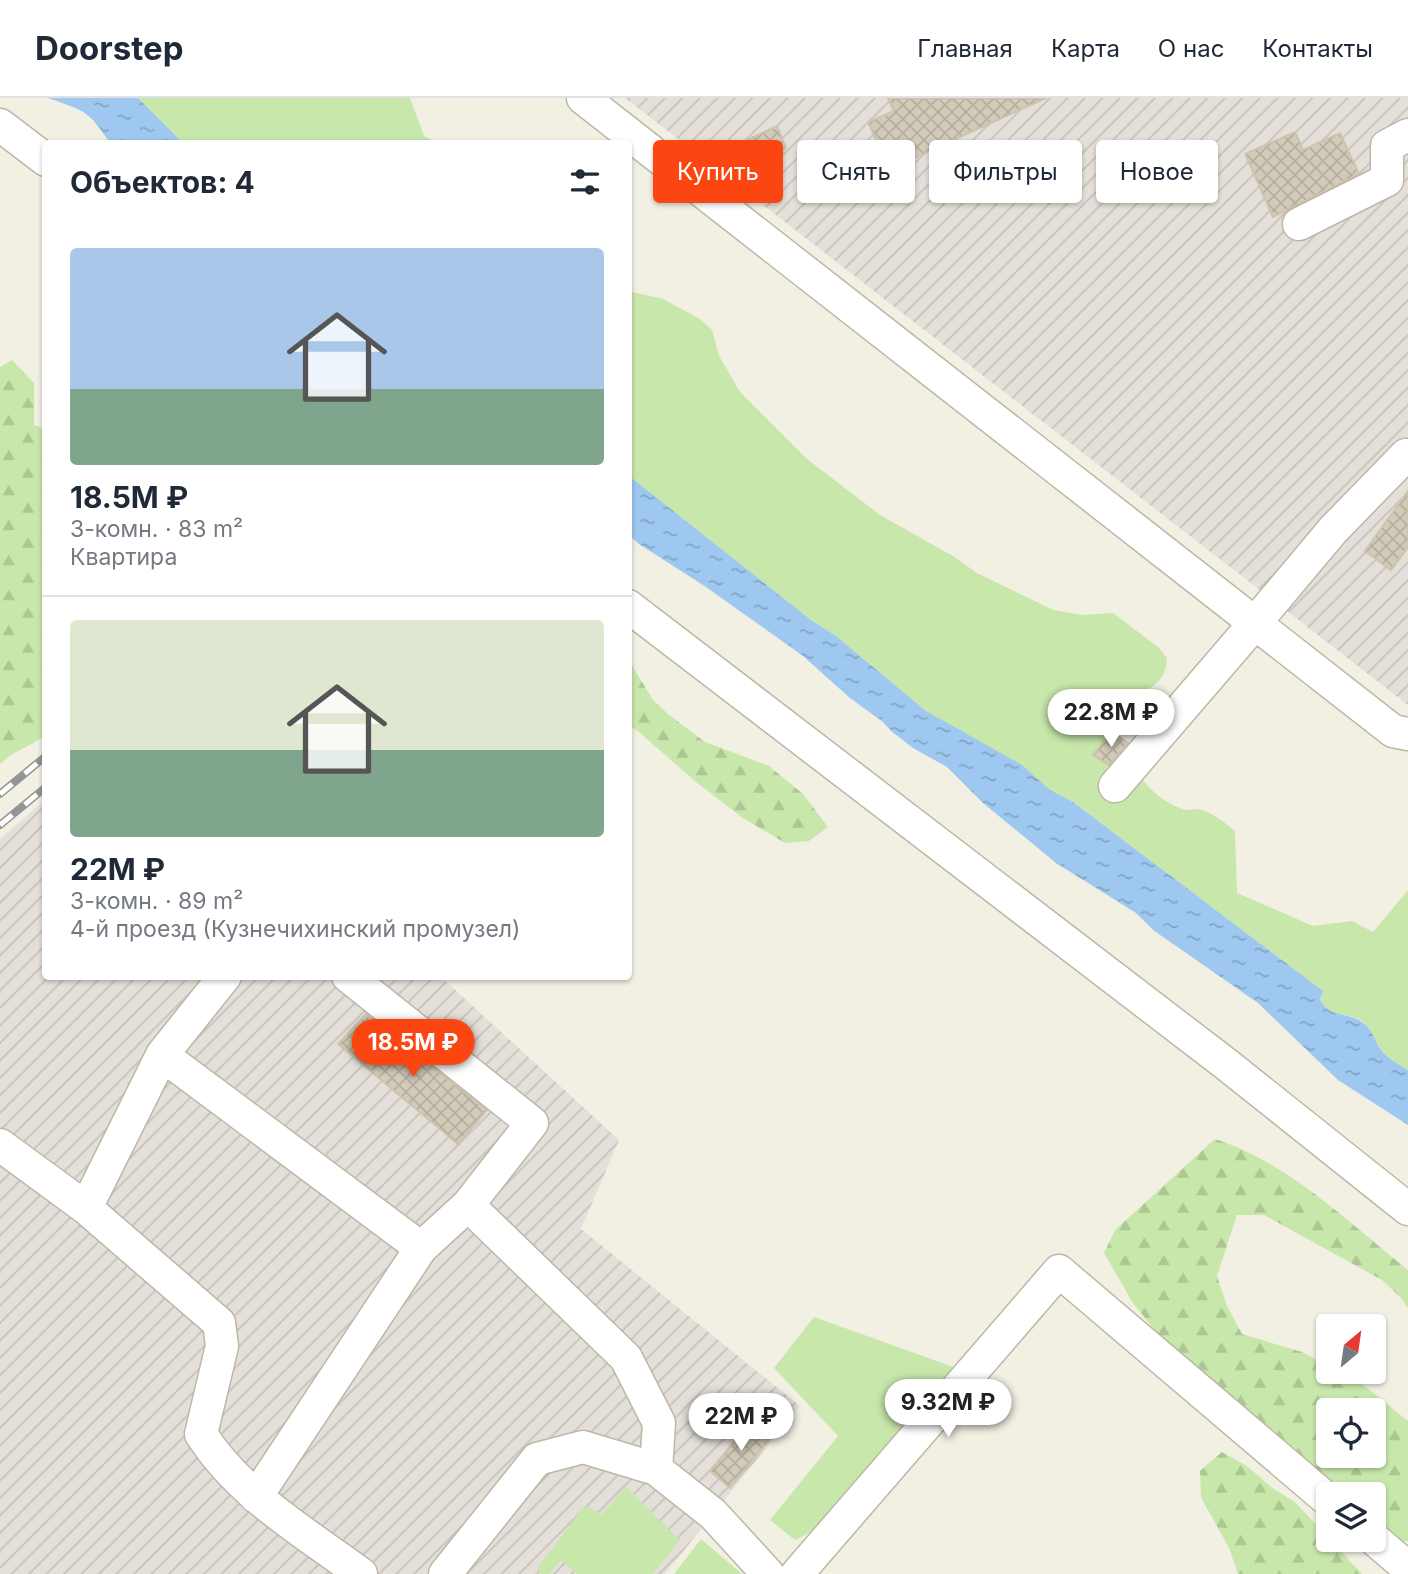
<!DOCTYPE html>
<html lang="ru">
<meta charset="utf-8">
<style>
:root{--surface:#fff;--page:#f2f2f3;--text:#1f2937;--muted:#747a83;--line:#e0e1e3;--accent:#fb4612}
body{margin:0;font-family:Inter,sans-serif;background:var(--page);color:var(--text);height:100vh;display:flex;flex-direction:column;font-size:26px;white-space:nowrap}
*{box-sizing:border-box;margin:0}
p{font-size:23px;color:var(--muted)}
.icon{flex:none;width:38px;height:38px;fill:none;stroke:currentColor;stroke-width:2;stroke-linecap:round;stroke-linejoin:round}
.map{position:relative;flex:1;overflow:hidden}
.drawer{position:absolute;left:42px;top:42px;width:590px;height:840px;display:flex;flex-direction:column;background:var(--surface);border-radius:7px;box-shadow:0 2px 5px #0004}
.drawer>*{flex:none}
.top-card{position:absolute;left:653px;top:42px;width:649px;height:63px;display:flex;gap:14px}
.needle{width:46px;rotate:29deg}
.controls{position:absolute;left:1316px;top:1216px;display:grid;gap:14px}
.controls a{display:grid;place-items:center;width:70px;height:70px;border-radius:7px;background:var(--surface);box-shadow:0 2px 5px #0004;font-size:35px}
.price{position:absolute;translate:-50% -60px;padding:0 16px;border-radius:24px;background:#fff;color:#222;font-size:23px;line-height:46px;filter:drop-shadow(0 2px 4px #0008)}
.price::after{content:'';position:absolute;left:50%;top:42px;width:21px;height:16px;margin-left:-10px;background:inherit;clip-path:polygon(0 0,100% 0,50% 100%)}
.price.current{background:var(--accent);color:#fff}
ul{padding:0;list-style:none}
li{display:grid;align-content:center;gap:14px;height:371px;padding:0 28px}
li+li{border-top:2px solid var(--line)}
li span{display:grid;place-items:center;height:217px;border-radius:7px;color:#555}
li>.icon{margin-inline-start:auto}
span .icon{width:126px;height:126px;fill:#fffc;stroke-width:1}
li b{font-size:30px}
h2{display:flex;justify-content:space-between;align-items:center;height:84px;padding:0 28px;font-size:30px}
.chip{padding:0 24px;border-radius:7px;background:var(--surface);box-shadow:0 2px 5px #0004;font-size:24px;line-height:63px}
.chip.current{background:var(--accent);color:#fff}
header{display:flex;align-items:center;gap:42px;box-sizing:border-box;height:98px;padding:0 35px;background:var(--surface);border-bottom:2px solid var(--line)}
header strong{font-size:33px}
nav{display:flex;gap:38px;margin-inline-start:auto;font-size:24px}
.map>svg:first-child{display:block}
.industrial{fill:url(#industrial-furrows)}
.grass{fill:#c8e7ab}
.forest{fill:url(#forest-firs);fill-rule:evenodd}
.water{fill:url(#water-ripples)}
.building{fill:url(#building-cross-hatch);stroke:#cec4ac;stroke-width:2}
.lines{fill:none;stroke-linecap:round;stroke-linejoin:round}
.minor-casing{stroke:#bdb7a6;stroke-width:35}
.minor{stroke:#fff;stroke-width:32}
.rail-casing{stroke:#949494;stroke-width:8}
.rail{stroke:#fff;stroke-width:5;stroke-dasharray:16;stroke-linecap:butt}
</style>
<header>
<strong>Doorstep</strong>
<nav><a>Главная</a><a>Карта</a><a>О нас</a><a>Контакты</a></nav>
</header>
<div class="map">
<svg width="1408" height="1476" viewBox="0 0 1408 1476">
<defs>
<pattern id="industrial-furrows" width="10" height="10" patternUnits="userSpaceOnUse" patternTransform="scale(1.75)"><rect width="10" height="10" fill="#e4e0d9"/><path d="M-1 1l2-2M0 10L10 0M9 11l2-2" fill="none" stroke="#c5c1bb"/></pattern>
<pattern id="forest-firs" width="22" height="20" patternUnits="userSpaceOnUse" patternTransform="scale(1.75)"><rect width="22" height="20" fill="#c8e7ab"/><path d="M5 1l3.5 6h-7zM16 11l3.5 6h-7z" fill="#adc794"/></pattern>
<pattern id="water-ripples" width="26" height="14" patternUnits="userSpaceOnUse" patternTransform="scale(1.75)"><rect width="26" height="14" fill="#9ec8f0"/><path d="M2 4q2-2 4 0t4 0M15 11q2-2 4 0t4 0" fill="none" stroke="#82a4c3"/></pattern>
<pattern id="building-cross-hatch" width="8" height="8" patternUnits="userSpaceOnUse" patternTransform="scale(1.75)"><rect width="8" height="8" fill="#d3cbb9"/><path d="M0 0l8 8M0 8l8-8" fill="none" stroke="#b6afa0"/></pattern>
</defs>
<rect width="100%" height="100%" fill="#f2efe3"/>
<!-- industrial -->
<path class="industrial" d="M 625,0 L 1408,0 L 1408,607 Z
M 45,702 L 46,878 L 441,879 L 619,1042 L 581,1131 L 800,1308 L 665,1476 L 0,1476 L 0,741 Z"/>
<!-- grass -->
<path class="grass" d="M 138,0 L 410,0 L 424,38 L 437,45 L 183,45 Z
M 628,193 L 663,201 L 700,221 L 712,232 L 719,258 L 740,294 L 807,361 L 880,417 L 953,458 L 977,475 L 1053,512 L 1082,517 L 1113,515 L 1158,549 L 1167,560 C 1166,594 1135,593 1112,609 C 1107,612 1104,617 1101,621 C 1102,631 1103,639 1108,647 C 1113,653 1120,656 1125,661 C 1145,683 1152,699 1182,711 C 1188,713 1191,711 1198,711 C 1211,713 1225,725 1235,733 L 1237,795 L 1313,828 L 1352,823 L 1373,834 L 1408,792 L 1408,972 C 1399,966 1388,961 1381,952 C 1374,942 1373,931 1362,923 C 1347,913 1329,921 1320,901 L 1323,893 L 1073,704 L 1049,692 L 1032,676 L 926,613 L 836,538 L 811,522 L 628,377 Z
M 814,1219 L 959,1271 L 829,1425 L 795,1442 L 770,1422 L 838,1338 L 774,1270 Z
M 626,1389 L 680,1442 L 653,1476 L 577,1476 L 561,1462 L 550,1476 L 542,1476 L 537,1471 L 585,1407 L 602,1416 Z
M 701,1441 L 742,1476 L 674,1476 Z"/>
<!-- forest -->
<path class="forest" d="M 12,262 L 34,285 L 34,327 L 45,331 L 46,638 L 11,657 L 0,666 L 0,269 Z
M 628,561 L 653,602 L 669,617 L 705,644 L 769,668 L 803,696 L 828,729 L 809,743 L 785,745 L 743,720 L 696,684 L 639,634 L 628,627 Z
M 1215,1041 C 1289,1065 1348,1124 1408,1172 L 1408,1210 L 1401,1200 L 1382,1182 L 1264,1117 L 1237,1117 L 1217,1178 L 1227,1208 L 1242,1236 L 1302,1254 L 1328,1268 L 1328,1274 C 1356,1274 1386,1306 1408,1323 L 1408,1443 L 1402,1443 L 1374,1420 L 1374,1396 L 1346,1396 L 1164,1244 L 1133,1205 L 1104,1155 L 1115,1132 ZM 1328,1312 L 1374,1312 L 1374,1358 L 1328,1358 Z
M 1222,1354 L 1247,1368 L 1271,1389 L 1296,1405 L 1362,1476 L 1238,1476 L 1229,1450 L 1201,1399 L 1200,1373 Z"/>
<!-- water -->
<path class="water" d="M 48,0 L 138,0 L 183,45 L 110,45 C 88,12 85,13 48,0 Z
M 628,377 L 811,522 L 836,538 L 926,613 L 1022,667 L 1050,692 L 1073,704 L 1323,893 L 1320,901 C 1329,921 1347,913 1362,924 C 1373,931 1374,942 1381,952 C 1388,961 1399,966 1408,972 L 1408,1027 L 1338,982 L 1258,905 L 1153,832 L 1136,815 L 1056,765 L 983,705 L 947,669 L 913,650 L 891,633 L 883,624 L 850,600 L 803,558 L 706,489 L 639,446 L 628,436 Z"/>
<!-- building -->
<path class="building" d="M 888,0 L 1046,0 L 914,60 L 905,39 L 880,50 L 868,24 L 894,13 Z
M 777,28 L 786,50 L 746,68 L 736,47 Z
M 1295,34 L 1303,52 L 1340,35 L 1359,76 L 1273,119 L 1245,56 Z
M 1408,393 L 1408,449 L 1391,472 L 1365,453 Z
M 1112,634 L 1128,645 L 1109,667 L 1093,657 Z
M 366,916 L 487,1012 L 458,1046 L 338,946 Z
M 753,1321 L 773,1337 L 730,1390 L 710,1373 Z"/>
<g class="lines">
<!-- minor casing -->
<g class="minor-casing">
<path id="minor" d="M 583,0 L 1393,633 L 1408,636
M 0,27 L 46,62
M 1299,126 L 1387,82 L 1387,48 L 1408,37
M 628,508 L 1226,966 L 1408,1111
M 1115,688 L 1255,525 L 1333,432 L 1406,357
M 162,957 L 421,1150
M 0,1047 L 86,1110 L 219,1225 L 222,1248 L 201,1336 C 239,1396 304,1434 361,1476
M 468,1107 L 626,1260 L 659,1325 L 656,1371
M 86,1110 L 162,957 L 225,878
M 256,1399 L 421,1150 L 468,1107 L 532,1025 L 348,878
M 1374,1441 L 1408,1470
M 445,1476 L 537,1361 L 583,1349 L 656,1371 L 713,1416 L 768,1476
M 797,1476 L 1059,1173 L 1328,1402"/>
</g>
<!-- minor -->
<use href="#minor" class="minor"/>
<!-- rail casing -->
<g class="rail-casing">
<path id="rail" d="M 0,696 L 46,658
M 0,727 L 46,689"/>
</g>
<!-- rail -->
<use href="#rail" class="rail"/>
</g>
</svg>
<div class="controls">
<a><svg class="needle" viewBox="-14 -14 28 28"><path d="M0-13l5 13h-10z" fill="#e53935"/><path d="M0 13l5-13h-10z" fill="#747a83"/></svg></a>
<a><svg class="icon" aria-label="locate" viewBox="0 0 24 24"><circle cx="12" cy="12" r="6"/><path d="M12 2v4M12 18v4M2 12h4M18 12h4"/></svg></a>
<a><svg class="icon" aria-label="layers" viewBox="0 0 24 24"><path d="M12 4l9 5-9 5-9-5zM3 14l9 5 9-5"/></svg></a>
</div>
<b class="price" style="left:1111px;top:651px">22.8M ₽</b>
<b class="price current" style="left:413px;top:981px">18.5M ₽</b>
<b class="price" style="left:948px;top:1341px">9.32M ₽</b>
<b class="price" style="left:741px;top:1355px">22M ₽</b>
<div class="top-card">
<a class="chip current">Купить</a>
<a class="chip">Снять</a>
<a class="chip">Фильтры</a>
<a class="chip">Новое</a>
</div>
<section class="drawer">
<h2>Объектов: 4<svg class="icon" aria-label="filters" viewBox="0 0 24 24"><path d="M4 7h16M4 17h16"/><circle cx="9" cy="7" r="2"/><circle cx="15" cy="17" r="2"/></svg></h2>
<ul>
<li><span style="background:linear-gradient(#a9c7e8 65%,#7fa58c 0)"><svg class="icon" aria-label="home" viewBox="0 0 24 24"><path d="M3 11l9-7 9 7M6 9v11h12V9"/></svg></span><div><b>18.5M ₽</b><p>3-комн. · 83 m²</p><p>Квартира</p></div></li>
<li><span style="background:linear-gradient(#dfe7d0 60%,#7fa58c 0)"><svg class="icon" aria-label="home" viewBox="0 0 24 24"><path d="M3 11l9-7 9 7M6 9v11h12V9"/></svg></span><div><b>22M ₽</b><p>3-комн. · 89 m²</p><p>4-й проезд (Кузнечихинский промузел)</p></div></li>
</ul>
</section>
</div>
